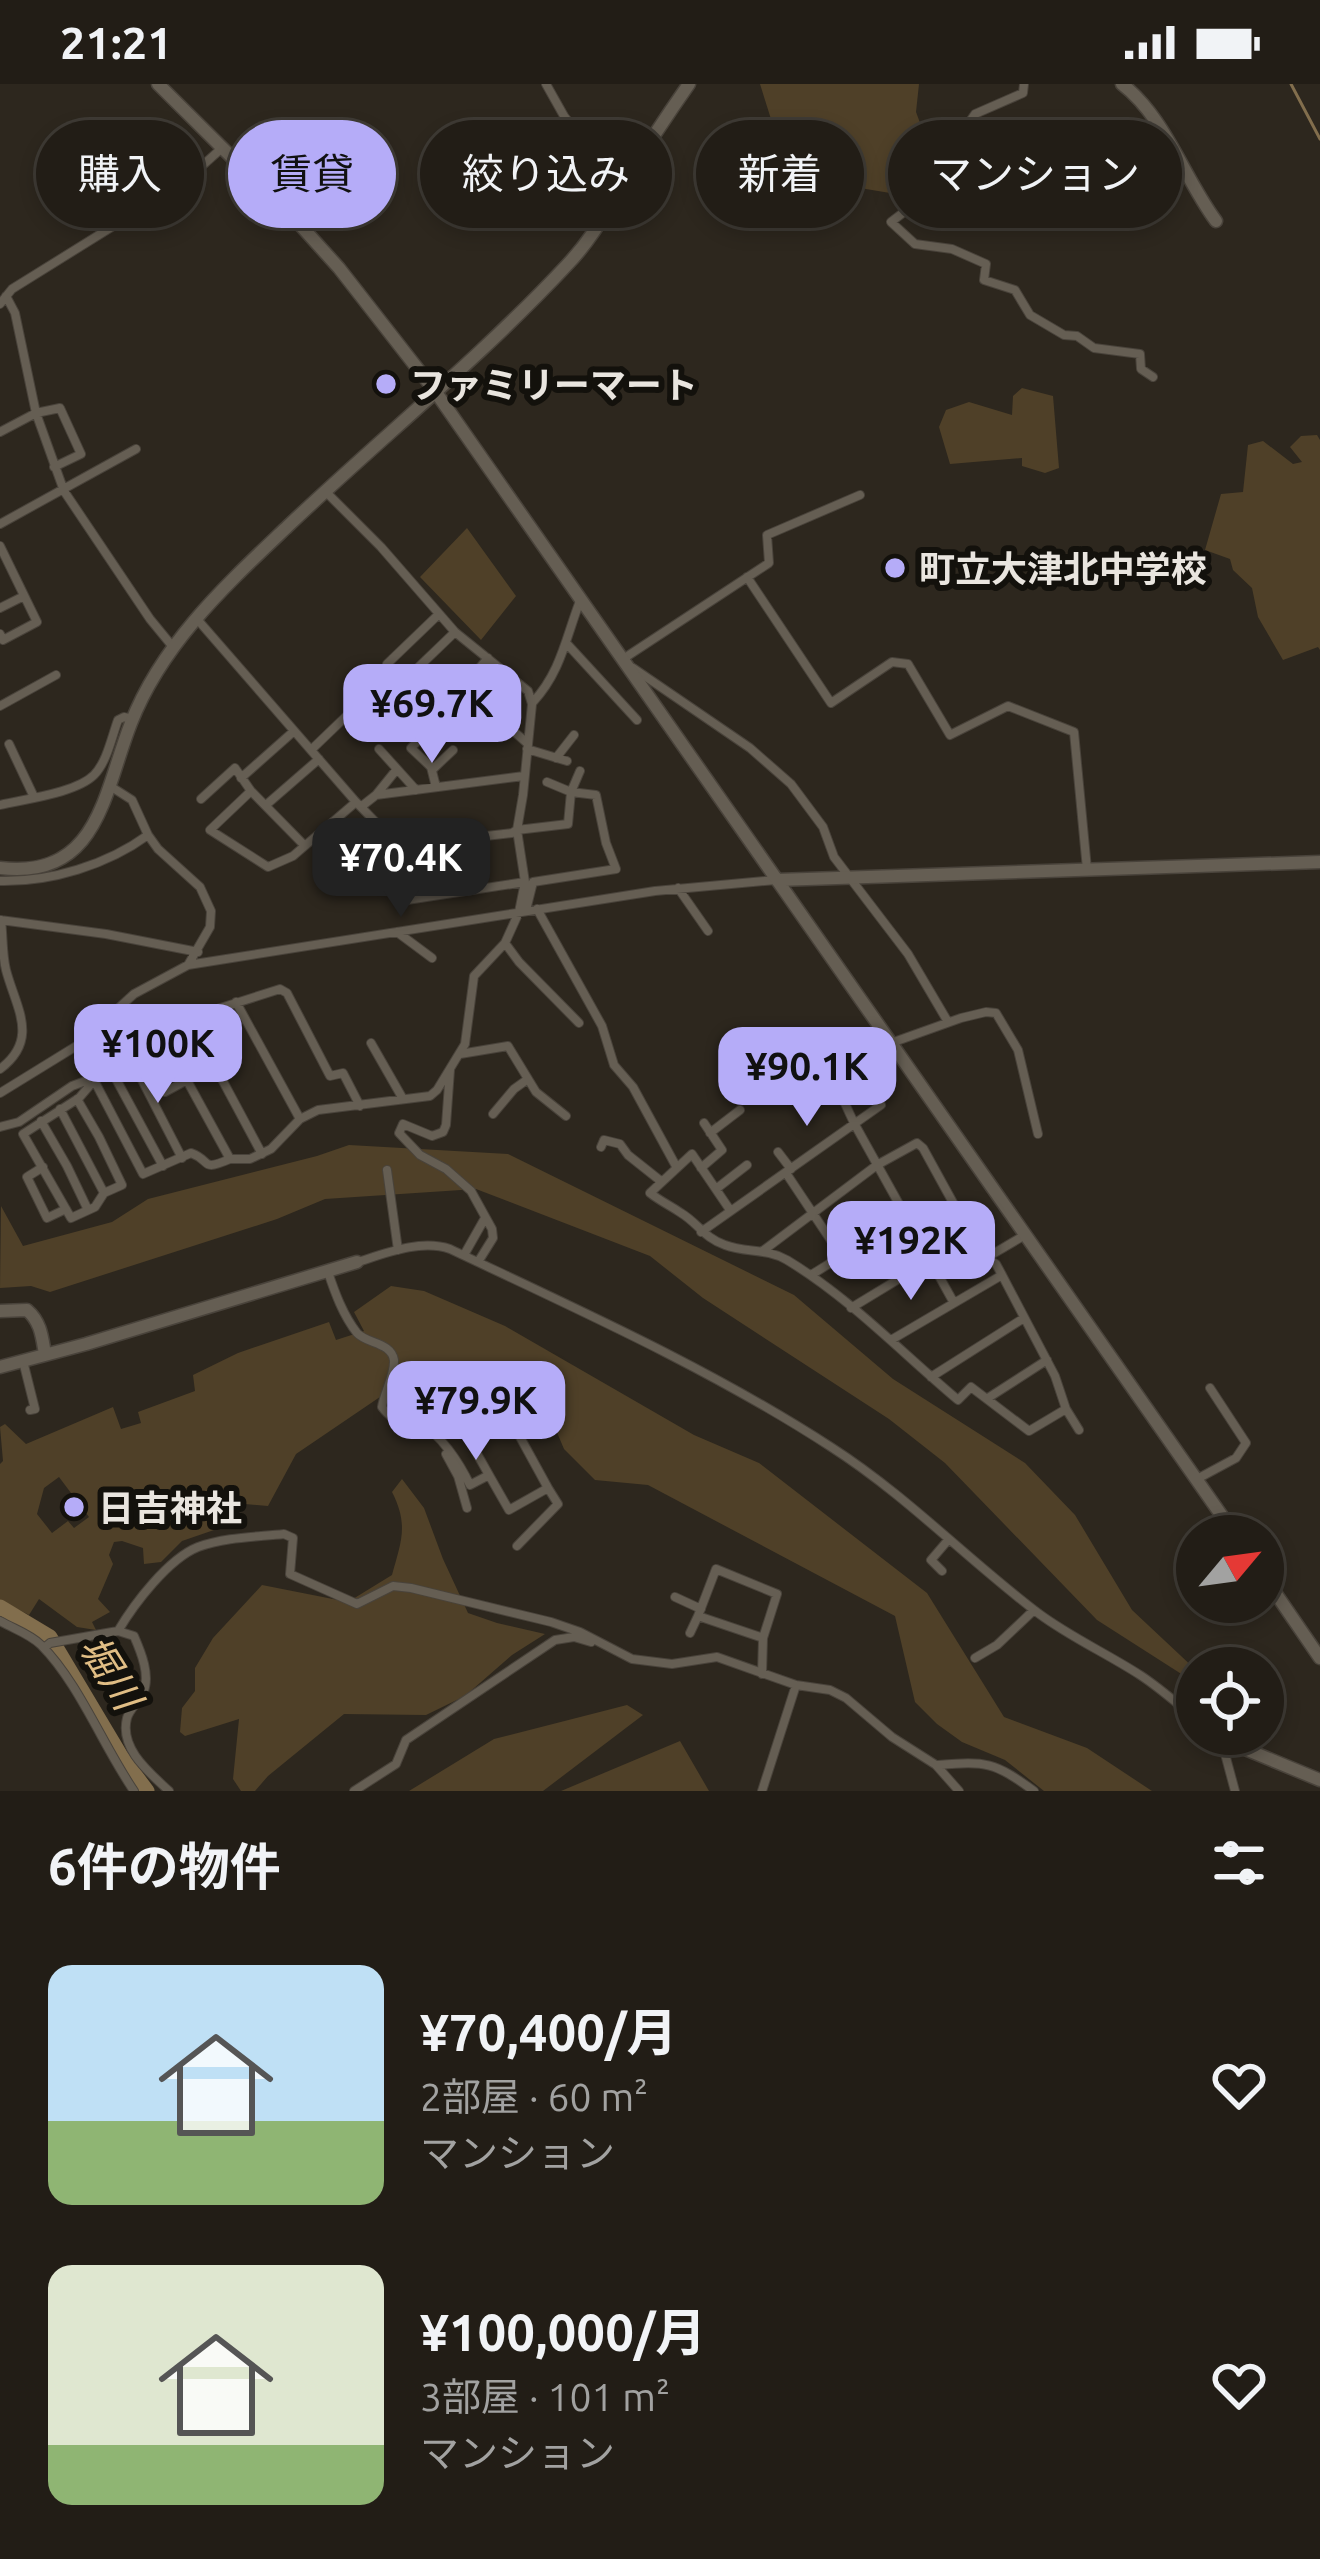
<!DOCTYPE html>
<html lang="ja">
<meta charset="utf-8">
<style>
:root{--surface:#221d16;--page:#2e2a23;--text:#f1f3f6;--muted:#a2a2a1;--line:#3f3b35;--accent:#b5acf8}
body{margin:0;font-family:Ubuntu,"Noto Sans JP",sans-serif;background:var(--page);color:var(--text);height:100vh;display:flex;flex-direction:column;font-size:45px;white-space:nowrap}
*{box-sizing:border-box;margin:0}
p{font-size:39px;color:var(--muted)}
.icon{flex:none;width:66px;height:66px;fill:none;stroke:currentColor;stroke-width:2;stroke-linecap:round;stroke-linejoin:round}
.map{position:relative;height:1707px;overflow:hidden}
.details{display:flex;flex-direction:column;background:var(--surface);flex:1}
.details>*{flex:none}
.top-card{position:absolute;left:36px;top:36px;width:1248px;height:108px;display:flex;gap:24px}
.needle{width:78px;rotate:61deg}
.fabs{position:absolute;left:1176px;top:1431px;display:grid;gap:24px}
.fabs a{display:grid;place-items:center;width:108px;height:108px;border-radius:50%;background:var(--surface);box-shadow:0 6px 18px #0003,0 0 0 3px var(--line);font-size:60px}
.price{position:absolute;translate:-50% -102px;padding:0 27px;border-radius:24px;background:var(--accent);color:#111;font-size:39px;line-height:78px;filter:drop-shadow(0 3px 6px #0008)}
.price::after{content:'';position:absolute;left:50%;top:72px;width:36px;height:27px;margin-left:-18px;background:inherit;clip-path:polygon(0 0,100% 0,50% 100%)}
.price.active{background:#222;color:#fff}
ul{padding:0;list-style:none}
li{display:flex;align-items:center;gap:36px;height:300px;padding:0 48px}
li span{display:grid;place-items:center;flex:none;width:336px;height:240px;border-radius:24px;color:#555}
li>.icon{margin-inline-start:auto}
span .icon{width:144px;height:144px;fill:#fffc;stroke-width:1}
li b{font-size:51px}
h2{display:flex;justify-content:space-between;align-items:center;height:144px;padding:0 48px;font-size:51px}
.tag{padding:0 42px;border-radius:54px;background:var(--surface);box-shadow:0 6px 18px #0003,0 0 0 3px var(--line);font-size:42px;line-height:108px}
.tag.active{background:var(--accent);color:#111}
.status{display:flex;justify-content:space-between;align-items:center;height:84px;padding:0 60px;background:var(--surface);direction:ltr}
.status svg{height:33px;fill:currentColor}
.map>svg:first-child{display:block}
.green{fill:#4f4028;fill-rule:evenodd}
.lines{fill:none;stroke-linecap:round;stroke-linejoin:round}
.stream{stroke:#826e4d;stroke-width:3}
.river{stroke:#826e4d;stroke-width:15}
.street-casing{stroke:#49433b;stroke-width:10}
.secondary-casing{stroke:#49433b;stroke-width:15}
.street{stroke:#655e53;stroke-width:8}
.secondary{stroke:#655e53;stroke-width:12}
.poi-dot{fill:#b5acf8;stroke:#13110c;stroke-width:4.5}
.labels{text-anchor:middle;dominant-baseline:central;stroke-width:12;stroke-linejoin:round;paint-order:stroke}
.poi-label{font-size:36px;font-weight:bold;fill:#e9e5df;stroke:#13110c;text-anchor:start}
.water-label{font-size:39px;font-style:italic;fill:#e1be85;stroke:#13110c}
</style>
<div class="status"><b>21:21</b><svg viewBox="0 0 49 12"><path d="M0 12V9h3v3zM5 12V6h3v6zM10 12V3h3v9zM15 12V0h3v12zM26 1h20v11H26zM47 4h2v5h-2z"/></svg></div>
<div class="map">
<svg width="1320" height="1707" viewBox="0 0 1320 1707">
<rect width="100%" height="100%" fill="#2d271e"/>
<!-- green -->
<path class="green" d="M 760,0 L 919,0 L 916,28 L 926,55 L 904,78 L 896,110 L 854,103 L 801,64 L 776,51 Z
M 1022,304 L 1053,312 L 1059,384 L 1045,389 L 1022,382 L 1022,374 L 950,380 L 939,343 L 946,326 L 969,318 L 1012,331 L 1013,312 Z
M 1317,351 L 1320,356 L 1320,566 L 1318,563 L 1283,576 L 1258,533 L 1252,504 L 1233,486 L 1230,475 L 1205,466 L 1221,410 L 1243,408 L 1248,361 L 1263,357 L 1293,380 L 1302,378 L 1290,363 L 1301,352 Z
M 467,444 L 516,512 L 481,556 L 420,493 Z
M 349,1061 L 508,1070 L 794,1211 L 893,1295 L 1025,1379 L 1075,1431 L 1132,1526 L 1197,1587 L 1197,1600 L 1097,1536 L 945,1379 L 889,1335 L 703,1214 L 650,1172 L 476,1105 L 325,1115 L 277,1135 L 50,1208 L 31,1202 L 0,1204 L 1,1122 L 23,1162 L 112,1138 L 148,1115 L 317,1072 Z
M 391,1202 L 424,1207 L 505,1242 L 694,1351 L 759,1379 L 927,1509 L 1004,1633 L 1087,1664 L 1152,1707 L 1044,1707 L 1005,1676 L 962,1658 L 937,1640 L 915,1618 L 895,1532 L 648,1401 L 595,1396 L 564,1365 L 547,1325 L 500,1289 L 430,1279 L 296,1370 L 268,1422 L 222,1418 L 214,1446 L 182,1457 L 161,1478 L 144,1480 L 143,1464 L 122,1457 L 114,1458 L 109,1471 L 113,1480 L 98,1515 L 110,1528 L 92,1538 L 96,1546 L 77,1543 L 39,1515 L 29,1531 L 0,1516 L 0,1380 L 3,1377 L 0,1343 L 5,1340 L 26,1360 L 113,1323 L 121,1345 L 141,1339 L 138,1328 L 195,1307 L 193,1291 L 238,1269 L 329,1238 L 336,1256 L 364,1247 L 354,1228 ZM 59,1393 L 89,1433 L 74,1444 L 68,1437 L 52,1449 L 37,1430 L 44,1404 Z
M 402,1395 L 424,1424 L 443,1475 L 468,1529 L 497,1539 L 545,1550 L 512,1571 L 465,1612 L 426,1631 L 344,1630 L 268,1692 L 255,1707 L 241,1707 L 233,1695 L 239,1635 L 185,1652 L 180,1648 L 182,1624 L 195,1607 L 195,1584 L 213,1554 L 262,1501 L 348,1518 L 392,1491 C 401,1458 409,1441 392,1408 Z
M 627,1621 L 643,1631 L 543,1707 L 409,1707 L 494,1655 Z
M 680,1657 L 709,1707 L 561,1707 Z"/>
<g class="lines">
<!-- stream -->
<path class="stream" d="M 1291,0 L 1320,55"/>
<!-- river -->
<path class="river" d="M 0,1523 L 50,1553 L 121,1672 L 147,1707"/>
<!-- street casing -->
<g class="street-casing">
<path id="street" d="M 546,0 L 564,32 L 585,59 L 599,69 L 625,97
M 1024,0 L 1023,9 L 975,30 L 942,77 L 926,85 L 910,98 L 921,115 L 891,138 L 915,160 L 952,165 L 986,180 L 984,196 L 1015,206 L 1030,231 L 1064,251 L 1077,252 L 1094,264 L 1140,270 L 1141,285 L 1153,293
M 6,212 L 15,229 L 36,329 L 64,407 L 150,535 L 173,563
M 0,220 L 12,205 L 184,98 L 222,64
M 0,348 L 36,329 L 60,324 L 81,370 L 54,383
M 0,440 L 136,365
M 0,462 L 37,538 L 3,556 L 0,550
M 747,493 L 831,619 L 892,578 L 908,580 L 950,651 L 1008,622 L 1074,648 L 1087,785
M 0,524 L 24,512
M 439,530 L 387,580 L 403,598 L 455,548
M 197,535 L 356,718 L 399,762 L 512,749 L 517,746 L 568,740 L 571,708 L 580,687
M 568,561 L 637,636
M 488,574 L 463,603 L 527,659
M 623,575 L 769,479 L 767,451 L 860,411
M 633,584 L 750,664 L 791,700 L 823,743 L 834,773 L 908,870 L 948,938
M 533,618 C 561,588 566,553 580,517
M 0,622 L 56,591
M 9,660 L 34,713
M 379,665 L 416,706
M 527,665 L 567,677
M 311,666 L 361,618 L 383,639
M 556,674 L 574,651
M 433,685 L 453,666
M 241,694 L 294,647
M 436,703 L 431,683 L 411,664 L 436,638
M 251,707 L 304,761
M 376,711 L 397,685
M 201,715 L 235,684 L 251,707 L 210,746 L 268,783 L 293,772 L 356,718
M 0,721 C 25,715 76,709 94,691 C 107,678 112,652 118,636 L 124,633 L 132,635
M 266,721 L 319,675
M 362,722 L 376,711 L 524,692
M 395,758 L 371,780 L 407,816 L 525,798
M 0,797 C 51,798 107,781 148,751
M 678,804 L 708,847
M 537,825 L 602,942 L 614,981 L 633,1003 L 677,1084
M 526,826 L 533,798 L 616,785 L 606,759 L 596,711 L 571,708 L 547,698
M 0,836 L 106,850 L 198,868
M 397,848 L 432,874
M 505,859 L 519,878 L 579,939
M 188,881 L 655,807 L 776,796
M 236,918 L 300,1035
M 189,934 L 262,1070
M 371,959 L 403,1015
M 141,963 L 165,1008 L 187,996
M 460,970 L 508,962 L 536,1008 L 566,1032
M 129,971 L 182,1074
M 110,984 L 163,1082
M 0,985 C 40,955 16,924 6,886 C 2,870 3,852 1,836
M 450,986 L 446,1041 L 443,1048 L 432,1052 L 403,1040 L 399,1049 L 420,1071 L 446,1085 L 471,1107 L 492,1145 L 493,1154 L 478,1178
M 186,994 L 213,979
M 95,998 L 143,1090 L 191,1069 C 213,1077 199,1088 230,1075 L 161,949
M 0,1009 L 78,961 L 134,910 L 188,881 L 210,843 L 211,827 L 200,803 L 158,765 L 148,751 L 132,716 L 110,702
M 77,1015 L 99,1053 L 122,1101 L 104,1109 L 95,1123 L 71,1134 L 23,1050 L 79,1014 L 98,992 L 164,947 L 189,934 L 280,905 L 287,909 L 330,992 L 343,989 L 360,1022
M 60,1025 L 104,1109
M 493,1030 L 514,1005 L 528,995
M 41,1037 L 67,1082 L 88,1126
M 0,1043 L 19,1038 L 72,1002 L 96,993
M 710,1049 L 740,1026
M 601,1063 L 604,1056 L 620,1060 L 628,1071 L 662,1098
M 778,1068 L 791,1085
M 230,1075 L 250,1075 L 271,1065 L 300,1035 L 318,1026 L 430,1012 L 437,1006 L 465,960 L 474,892 L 505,859 L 519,828 L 525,798 L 517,746 L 523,711 L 532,620 L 528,607 L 455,548 L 381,463 L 326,408
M 43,1083 L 27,1093 L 47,1134 L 66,1125
M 701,1084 L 722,1066 L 704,1039
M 387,1086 L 398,1166
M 786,1089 L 842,1173
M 716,1105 L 747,1081
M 730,1126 L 692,1070 L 650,1109 C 660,1117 671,1122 681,1129 C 698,1139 704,1154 725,1161 C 746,1169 766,1164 787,1176 C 850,1214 902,1269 958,1316 L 971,1303 L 1029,1347 L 1066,1325 L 1055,1292 L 1002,1191 L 891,1256
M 701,1148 L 881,1021 L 858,981 L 803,1015
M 764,1166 L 877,1081 L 917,1059 L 923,1064 L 979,1166 L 986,1174
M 464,1171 L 485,1134
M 358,1178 C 386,1169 421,1155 450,1165 C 579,1226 711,1285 831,1363 C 906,1411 968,1476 1038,1529 C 1070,1553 1106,1569 1140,1591 C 1160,1604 1178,1620 1197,1636
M 328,1188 C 335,1209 343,1231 357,1249 C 367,1260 391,1258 394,1276 C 395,1290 384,1309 382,1323 C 395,1341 401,1332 418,1339 C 440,1348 460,1380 470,1401 L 489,1391 L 509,1426 L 548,1404 L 498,1313 L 476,1302 L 426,1330
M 811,1191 L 905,1133
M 1002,1191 L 996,1180 L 986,1174 L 1025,1151
M 954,1219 L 854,1039 L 817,959 L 831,953 L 844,951 L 869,953 L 891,959 L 961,934 L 986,928 L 996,929 L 1018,966 L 1038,1050
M 851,1224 L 930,1176
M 23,1277 L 35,1325 L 30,1326
M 931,1293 L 1024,1234
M 988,1314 L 1047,1276
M 448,1318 L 489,1391
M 1066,1325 L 1079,1346
M 446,1370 L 458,1392 L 467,1424
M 1197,1395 L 1236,1374 L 1246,1359 L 1210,1304
M 517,1462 L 558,1420 L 548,1404
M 942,1487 L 931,1476 L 949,1455
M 675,1513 L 701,1525
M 0,1537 C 14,1545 30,1550 41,1561 C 79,1599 103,1662 134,1707
M 118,1547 C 134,1520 168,1475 198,1463 C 225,1453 256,1453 284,1450 L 293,1454 L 290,1490 L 357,1520 L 393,1502 L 411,1504 L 551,1538 L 580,1548 L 632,1575 L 672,1580 L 717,1573 L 796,1601 L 830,1606 L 846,1614 L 892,1653 L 936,1681 L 959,1707
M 690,1549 L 698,1532
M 44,1564 L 50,1559 L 118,1547 L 134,1552 C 141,1568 151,1592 143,1609 C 139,1618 130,1624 127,1634 C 119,1665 150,1689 169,1707
M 975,1574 L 997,1561 L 1034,1526
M 762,1590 L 763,1554 L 777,1510 L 716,1485 L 698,1532 L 763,1554
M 1214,1650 L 1221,1655 L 1235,1707
M 938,1681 C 987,1677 994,1678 1034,1707
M 354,1707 L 396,1680 L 406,1656 L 555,1556 L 574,1553 L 591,1558
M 762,1707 L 796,1601"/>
</g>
<!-- secondary casing -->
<g class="secondary-casing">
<path id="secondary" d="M 158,0 L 302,143 L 339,184 L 435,307 L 1236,1452
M 1122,0 C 1165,33 1184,94 1216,137
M 0,784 C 99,796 104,707 131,639 C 162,559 227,500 288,442 C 381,354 480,274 567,181 C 593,154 609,123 629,91 C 648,60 668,30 689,0
M 777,796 L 1320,778
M 0,1227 L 27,1226 C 41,1238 42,1253 45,1270
M 0,1283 L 86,1260 L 357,1178
M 1263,1491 L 1320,1574
M 1221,1655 L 1320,1696"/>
</g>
<!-- street -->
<use href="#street" class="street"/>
<!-- secondary -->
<use href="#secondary" class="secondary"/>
</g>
<!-- markers -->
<g class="poi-dot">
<circle cx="386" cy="300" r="12"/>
<circle cx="895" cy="484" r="12"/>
<circle cx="74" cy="1423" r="12"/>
</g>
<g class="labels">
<!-- poi labels -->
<g class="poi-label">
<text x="410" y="300">ファミリーマート</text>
<text x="919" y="484">町立大津北中学校</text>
<text x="98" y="1423">日吉神社</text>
</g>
<!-- water labels -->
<g class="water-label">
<text transform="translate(111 1588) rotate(58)">堀川</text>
</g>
</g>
</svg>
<div class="fabs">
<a><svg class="needle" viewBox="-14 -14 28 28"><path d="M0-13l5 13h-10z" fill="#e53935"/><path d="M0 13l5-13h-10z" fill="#a2a2a1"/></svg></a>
<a><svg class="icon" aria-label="locate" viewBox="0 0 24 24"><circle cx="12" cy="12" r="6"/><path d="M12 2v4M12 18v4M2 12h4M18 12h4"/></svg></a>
</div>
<b class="price" style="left:432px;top:682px">¥69.7K</b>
<b class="price active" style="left:401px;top:836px">¥70.4K</b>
<b class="price" style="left:158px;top:1022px">¥100K</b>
<b class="price" style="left:807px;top:1045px">¥90.1K</b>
<b class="price" style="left:911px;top:1219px">¥192K</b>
<b class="price" style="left:476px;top:1379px">¥79.9K</b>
<div class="top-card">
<a class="tag">購入</a>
<a class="tag active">賃貸</a>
<a class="tag">絞り込み</a>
<a class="tag">新着</a>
<a class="tag">マンション</a>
</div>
</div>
<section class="details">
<h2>6件の物件<svg class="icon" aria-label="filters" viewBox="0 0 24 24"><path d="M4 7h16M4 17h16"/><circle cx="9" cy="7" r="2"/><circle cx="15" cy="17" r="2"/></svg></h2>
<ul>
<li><span style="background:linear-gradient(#bfe0f5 65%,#8fb573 0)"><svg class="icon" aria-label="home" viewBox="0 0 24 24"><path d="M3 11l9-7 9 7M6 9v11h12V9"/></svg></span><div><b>¥70,400/月</b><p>2部屋 · 60 m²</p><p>マンション</p></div><svg class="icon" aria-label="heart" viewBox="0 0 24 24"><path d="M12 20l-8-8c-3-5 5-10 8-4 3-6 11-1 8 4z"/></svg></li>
<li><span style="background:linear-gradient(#dfe7d0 75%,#8fb573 0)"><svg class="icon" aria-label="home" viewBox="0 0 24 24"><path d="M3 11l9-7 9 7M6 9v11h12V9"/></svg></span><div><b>¥100,000/月</b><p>3部屋 · 101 m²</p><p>マンション</p></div><svg class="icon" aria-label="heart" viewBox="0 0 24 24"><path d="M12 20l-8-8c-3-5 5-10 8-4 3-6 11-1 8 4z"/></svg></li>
</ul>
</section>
